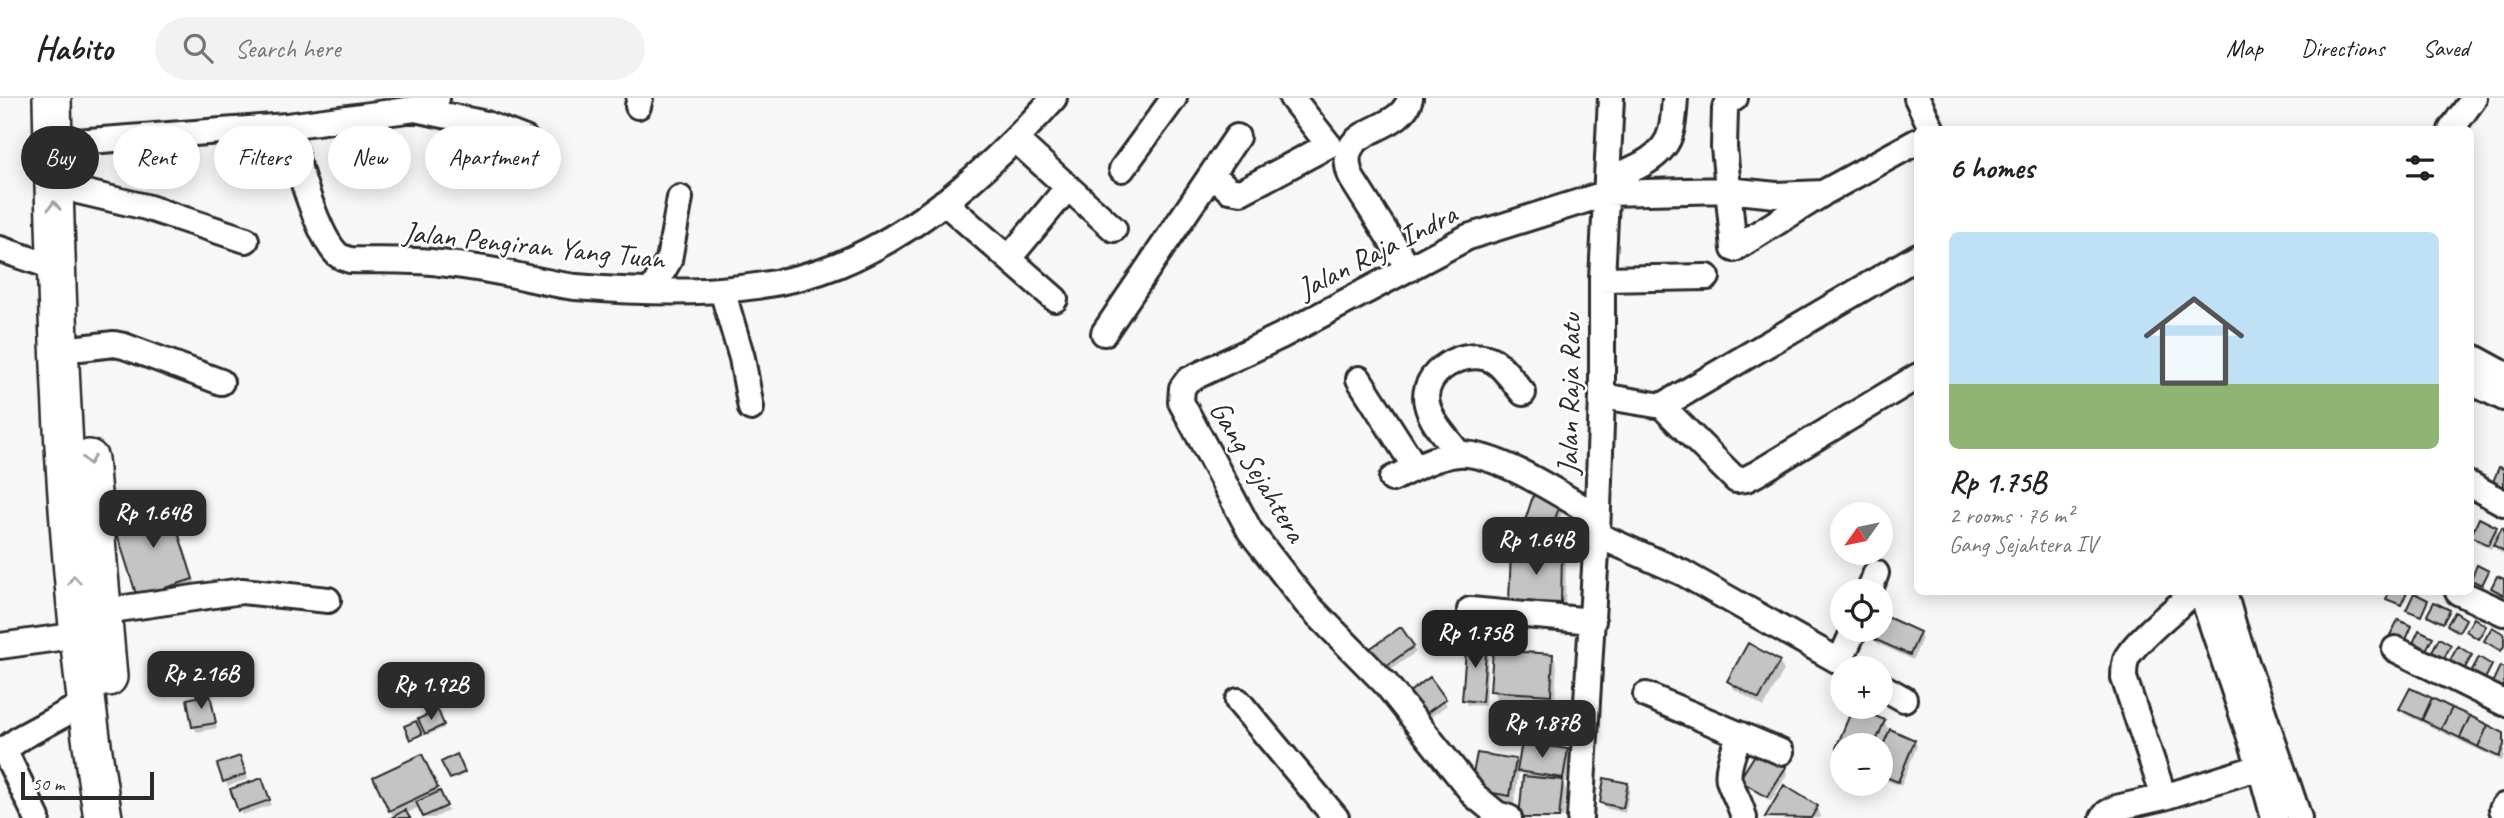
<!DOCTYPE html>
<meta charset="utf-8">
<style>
:root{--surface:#fff;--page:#f2f2f2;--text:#222;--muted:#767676;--line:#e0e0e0;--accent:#2b2b2b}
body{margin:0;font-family:Caveat,sans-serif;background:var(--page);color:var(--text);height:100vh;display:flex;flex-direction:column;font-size:26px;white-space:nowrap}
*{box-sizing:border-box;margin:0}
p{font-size:23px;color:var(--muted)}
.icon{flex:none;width:38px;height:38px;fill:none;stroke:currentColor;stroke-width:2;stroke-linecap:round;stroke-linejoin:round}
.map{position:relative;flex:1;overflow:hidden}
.drawer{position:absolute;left:1914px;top:28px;width:560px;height:469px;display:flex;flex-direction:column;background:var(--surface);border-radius:10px;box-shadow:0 4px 18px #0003}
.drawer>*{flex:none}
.banner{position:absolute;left:21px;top:28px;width:665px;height:63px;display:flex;gap:14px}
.needle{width:46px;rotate:237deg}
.fabs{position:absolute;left:1830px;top:404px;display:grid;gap:14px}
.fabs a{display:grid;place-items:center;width:63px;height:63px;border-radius:50%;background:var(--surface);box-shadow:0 4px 18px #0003;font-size:35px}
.scale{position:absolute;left:21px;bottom:18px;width:133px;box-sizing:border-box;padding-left:7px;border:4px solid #2b2b2b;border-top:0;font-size:19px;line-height:24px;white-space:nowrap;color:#2b2b2b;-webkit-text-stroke:5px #fff;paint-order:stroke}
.price{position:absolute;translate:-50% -60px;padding:0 16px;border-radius:14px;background:var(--accent);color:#fff;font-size:23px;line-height:46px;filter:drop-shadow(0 2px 4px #0008)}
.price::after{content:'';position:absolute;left:50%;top:42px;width:21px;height:16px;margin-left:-10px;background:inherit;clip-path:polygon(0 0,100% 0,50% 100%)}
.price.on{background:#222;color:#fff}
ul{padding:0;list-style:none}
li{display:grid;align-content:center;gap:14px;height:371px;padding:0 35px}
li span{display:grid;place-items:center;height:217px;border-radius:10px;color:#555}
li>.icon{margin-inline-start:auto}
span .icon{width:126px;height:126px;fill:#fffc;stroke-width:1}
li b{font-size:30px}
h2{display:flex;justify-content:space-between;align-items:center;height:84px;padding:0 35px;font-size:30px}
.tag{padding:0 24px;border-radius:32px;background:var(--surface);box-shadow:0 4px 18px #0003;font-size:24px;line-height:63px}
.tag.on{background:var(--accent);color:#fff}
header{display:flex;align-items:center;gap:42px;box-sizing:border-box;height:98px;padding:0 35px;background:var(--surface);border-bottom:2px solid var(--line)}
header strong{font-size:33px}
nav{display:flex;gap:38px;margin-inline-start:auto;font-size:24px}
.search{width:490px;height:63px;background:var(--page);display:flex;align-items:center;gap:18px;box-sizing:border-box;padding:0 24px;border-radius:38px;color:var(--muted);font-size:26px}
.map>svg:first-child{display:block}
.shadow{fill:#0003}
.building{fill:#c4c4c4;stroke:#2b2b2b;stroke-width:2}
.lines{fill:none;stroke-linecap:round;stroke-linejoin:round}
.minor-casing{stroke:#2b2b2b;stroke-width:30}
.highway-casing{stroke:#2b2b2b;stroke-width:42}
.minor{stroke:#fff;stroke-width:24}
.highway{stroke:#fff;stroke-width:37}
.oneway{stroke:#a0a0a0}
.labels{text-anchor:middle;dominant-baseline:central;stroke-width:5;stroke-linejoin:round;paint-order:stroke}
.street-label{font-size:30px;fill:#2b2b2b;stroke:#fff}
</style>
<header>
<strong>Habito</strong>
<div class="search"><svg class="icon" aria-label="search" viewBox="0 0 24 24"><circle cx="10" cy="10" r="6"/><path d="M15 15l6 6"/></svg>Search here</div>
<nav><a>Map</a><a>Directions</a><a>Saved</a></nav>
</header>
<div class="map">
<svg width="2504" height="720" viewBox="0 0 2504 720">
<rect width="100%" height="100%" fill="#f7f7f7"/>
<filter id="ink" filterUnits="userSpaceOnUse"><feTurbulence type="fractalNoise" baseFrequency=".0143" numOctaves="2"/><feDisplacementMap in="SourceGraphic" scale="14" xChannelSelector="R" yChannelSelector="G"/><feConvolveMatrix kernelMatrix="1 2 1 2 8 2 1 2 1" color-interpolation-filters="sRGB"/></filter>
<g filter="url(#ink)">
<!-- shadow -->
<path class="shadow" d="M 1535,397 L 1563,411 L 1552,443 L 1528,434 L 1525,429 Z
M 168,408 L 174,419 L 198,493 L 145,509 Z
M 2496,430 L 2500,437 L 2504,433 L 2504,456 L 2498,453 L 2494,445 L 2491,451 L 2475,443 L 2472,438 Z
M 1561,457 L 1566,466 L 1565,513 L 1516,511 L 1511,503 Z
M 2391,494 L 2406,494 L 2402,508 L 2389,503 Z
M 1885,520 L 1919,535 L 1922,540 L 1913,562 L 1879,546 L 1876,541 Z
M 2474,522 L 2486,532 L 2480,542 L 2469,535 Z
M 1400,531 L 1416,554 L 1383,577 L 1370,560 Z
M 1486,544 L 1489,549 L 1485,608 L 1467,607 L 1464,602 Z
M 1552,557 L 1557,566 L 1555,605 L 1497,601 L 1492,592 Z
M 1779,564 L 1784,572 L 1764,609 L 1734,591 L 1729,583 Z
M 209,598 L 217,630 L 197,634 L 194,629 Z
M 1413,601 L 1444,602 L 1447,607 L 1428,621 Z
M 2401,611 L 2504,636 L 2504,658 L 2502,663 L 2404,616 Z
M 437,614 L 444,630 L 428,637 L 421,622 Z
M 1884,624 L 1890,633 L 1914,643 L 1917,648 L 1901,688 L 1881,680 L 1881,648 L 1843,648 L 1843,658 L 1838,650 Z
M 1566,652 L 1570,658 L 1566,684 L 1562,684 L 1566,692 L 1564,720 L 1521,720 L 1525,679 L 1519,673 L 1514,706 L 1477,699 L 1515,663 L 1519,671 Z
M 456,659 L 465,676 L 453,682 L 443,665 Z
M 242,665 L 248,681 L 228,688 L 225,683 Z
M 426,666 L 448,713 L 434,720 L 426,720 L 420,709 L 405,716 L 408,720 L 394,720 L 390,712 Z
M 1785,670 L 1788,675 L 1771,703 L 1744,687 L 1741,682 Z
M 1627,686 L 1630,691 L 1625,715 L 1605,710 L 1601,705 Z
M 264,688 L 271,707 L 242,717 L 239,712 Z
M 1817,709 L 1821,718 L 1820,720 L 1767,719 Z"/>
<!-- building -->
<path class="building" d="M 2499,369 L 2504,371 L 2504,389 L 2493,384 Z
M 1534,395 L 1561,404 L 1549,438 L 1523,429 Z
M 169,406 L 193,481 L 137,499 L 113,423 Z
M 2479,420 L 2497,429 L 2488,447 L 2471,438 Z
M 2502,430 L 2504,431 L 2504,453 L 2493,447 Z
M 1511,453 L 1562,455 L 1561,505 L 1509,503 Z
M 2477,467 L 2489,473 L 2482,487 L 2471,482 Z
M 2497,478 L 2504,481 L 2504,497 L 2491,490 Z
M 2389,494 L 2407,494 L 2401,507 L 2386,501 Z
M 2414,495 L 2428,502 L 2421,518 L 2406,512 Z
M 2434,504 L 2450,512 L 2443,525 L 2427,517 Z
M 2455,514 L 2466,521 L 2459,534 L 2447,527 Z
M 1885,518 L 1920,534 L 1910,557 L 1874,541 L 1878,532 L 1881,532 Z
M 2474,520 L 2486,528 L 2478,541 L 2466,533 Z
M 2398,522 L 2412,528 L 2405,544 L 2390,537 Z
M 1401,529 L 1414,548 L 1379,573 L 1365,554 Z
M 2492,529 L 2504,536 L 2504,548 L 2501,553 L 2484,543 Z
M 2419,532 L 2433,539 L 2426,552 L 2413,545 Z
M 1467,540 L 1487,542 L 1482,604 L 1462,602 Z
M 2439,540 L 2451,547 L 2443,562 L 2431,555 Z
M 1748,545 L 1780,563 L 1759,601 L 1727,583 Z
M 2458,548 L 2472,557 L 2464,572 L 2449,564 Z
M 1493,552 L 1553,556 L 1551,597 L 1490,593 Z
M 2479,559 L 2492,567 L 2485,581 L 2471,574 Z
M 2500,568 L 2504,570 L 2504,591 L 2492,585 Z
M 1430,579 L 1446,601 L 1424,617 L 1408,595 Z
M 2410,590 L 2432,600 L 2422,622 L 2399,611 Z
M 210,596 L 216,625 L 192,629 L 187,601 Z
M 2432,600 L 2452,610 L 2441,631 L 2422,622 Z
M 1853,609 L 1885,622 L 1874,648 L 1843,648 L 1843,653 L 1836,650 Z
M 2452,610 L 2470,618 L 2460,640 L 2441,631 Z
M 438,612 L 444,627 L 425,636 L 418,621 Z
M 2470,618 L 2488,627 L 2478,649 L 2460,640 Z
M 416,623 L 422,636 L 410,642 L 404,628 Z
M 2488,627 L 2504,635 L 2504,647 L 2499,659 L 2478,649 Z
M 1890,631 L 1915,642 L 1898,684 L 1881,677 L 1881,652 Z
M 1522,644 L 1568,651 L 1563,680 L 1517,673 Z
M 1758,652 L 1786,669 L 1767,699 L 1739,682 Z
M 1477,655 L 1516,661 L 1510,698 L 1470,691 Z
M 422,656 L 438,690 L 389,713 L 373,679 Z
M 457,656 L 465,674 L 450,681 L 441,664 Z
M 240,658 L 246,676 L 223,684 L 217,666 Z
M 1523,678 L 1563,682 L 1559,720 L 1519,720 Z
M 262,680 L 270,702 L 238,713 L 230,691 Z
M 1604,680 L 1628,685 L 1623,710 L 1600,705 Z
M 1784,687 L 1818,708 L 1811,720 L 1765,719 Z
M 440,693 L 447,708 L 423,719 L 416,704 Z
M 405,712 L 410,720 L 391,720 Z"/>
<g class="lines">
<!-- minor casing -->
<g class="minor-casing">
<path id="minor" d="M 1735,0 L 1729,3 L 1725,11 L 1724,49 L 1734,151 L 1822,96
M 1917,0 L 1932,32
M 638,8 L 640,0
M 415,11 L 486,26 L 525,41
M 287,28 C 295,58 316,134 336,155 C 339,159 345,160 350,162 C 380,163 411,161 440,165 C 466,168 493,172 519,178 C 537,182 557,187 576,189 C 660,196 759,199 838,167 C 923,132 994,67 1054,0
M 2451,32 L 2474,0
M 1016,42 L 1114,131
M 76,44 L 287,28 L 415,11 L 437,0
M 1122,71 L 1174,0
M 1212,76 L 1229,92 L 1241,94 L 1329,47 L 1292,0
M 1608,80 C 1631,73 1665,60 1671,33 C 1674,23 1674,11 1675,0
M 78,93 L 146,109 L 246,142
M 944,104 L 1055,201
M 0,151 L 56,170
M 1009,160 L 1068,89
M 1409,171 L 1352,81 C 1329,26 1401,38 1410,0
M 1602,181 L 1707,179
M 652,192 L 669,162 L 680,100
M 722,192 L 742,260 L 751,310
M 1104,235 L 1237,39
M 80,250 L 114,246 L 124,248 L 221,284
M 2471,258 L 2504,276
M 1359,281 L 1415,369
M 2471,284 L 2504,300
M 1602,298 L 1662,308 L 1736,382 L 1746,381 L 1756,376 L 1918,278
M 1662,308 L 1918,158
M 1459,356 C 1448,341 1431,325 1427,306 C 1419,274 1467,247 1494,263 C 1505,270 1514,285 1523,295
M 1392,381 C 1412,371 1436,358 1458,356 C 1496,353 1564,399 1597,418
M 2471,387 L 2504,405
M 1597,437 L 1683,475 L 1851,570
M 1869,494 L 1876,475
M 2201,494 L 2260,669 L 2274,720
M 2224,494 L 2234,529 L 2299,720
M 2458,494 L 2504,515
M 1470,512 L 1593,523
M 104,513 L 242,493 L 328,502
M 0,548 L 80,537
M 2395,551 L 2504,605
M 1840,563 L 1854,532
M 1881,588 L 1904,601
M 1646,597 L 1781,654
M 1238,603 L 1336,720
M 1739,636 C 1736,649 1726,669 1729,682 C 1733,695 1741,706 1744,720
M 2164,699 L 2124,580 C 2124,573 2124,566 2127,559 C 2139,539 2176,511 2194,494
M 2502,711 L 2504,708
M 37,720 L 4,652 L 22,639 L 87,604
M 1509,720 L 1497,716 L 1475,698 L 1386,586 L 1307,506 L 1250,433 L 1181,304 L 1182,290 L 1188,282 L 1281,238 L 1468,139 L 1608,95 L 1727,92 L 1776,97 L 1823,95 L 1918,43
M 1580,720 L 1597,437 L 1602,298 L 1602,181 L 1611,0
M 2103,720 L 2107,715 L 2116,710 L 2164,699 L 2260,669"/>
</g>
<!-- highway casing -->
<g class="highway-casing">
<path id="highway" d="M 52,0 C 57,241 64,482 103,720
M 89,361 L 108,579"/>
</g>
<!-- minor -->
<use href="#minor" class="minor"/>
<!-- highway -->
<use href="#highway" class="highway"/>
</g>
<!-- one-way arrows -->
<defs><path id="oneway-chevron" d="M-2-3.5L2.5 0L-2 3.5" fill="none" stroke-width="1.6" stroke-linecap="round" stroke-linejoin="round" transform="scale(1.75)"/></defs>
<g class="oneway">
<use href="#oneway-chevron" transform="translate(54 108) rotate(-91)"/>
<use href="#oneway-chevron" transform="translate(89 362) rotate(84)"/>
<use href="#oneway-chevron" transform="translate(74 482) rotate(-95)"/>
</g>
</g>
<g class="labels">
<!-- street labels -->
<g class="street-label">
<text transform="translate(534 147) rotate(6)">Jalan Pengiran Yang Tuan</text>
<text transform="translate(1377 153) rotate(-27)">Jalan Raja Indra</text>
<text transform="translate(1569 296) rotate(-89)">Jalan Raja Ratu</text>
<text transform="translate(1258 373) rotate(59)">Gang Sejahtera</text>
</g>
</g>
</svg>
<div class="fabs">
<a><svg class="needle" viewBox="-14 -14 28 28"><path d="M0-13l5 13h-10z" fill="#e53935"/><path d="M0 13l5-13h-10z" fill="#767676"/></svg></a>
<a><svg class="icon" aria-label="locate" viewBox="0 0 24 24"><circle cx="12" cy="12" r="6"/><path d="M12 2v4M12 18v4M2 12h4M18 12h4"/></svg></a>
<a>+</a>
<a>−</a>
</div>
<div class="scale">50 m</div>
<b class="price" style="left:153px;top:452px">Rp 1.64B</b>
<b class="price" style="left:1536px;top:479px">Rp 1.64B</b>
<b class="price on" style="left:1475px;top:572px">Rp 1.75B</b>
<b class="price" style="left:201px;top:613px">Rp 2.16B</b>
<b class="price" style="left:431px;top:624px">Rp 1.92B</b>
<b class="price" style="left:1542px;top:662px">Rp 1.87B</b>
<div class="banner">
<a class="tag on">Buy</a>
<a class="tag">Rent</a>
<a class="tag">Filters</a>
<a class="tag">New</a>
<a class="tag">Apartment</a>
</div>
<section class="drawer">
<h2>6 homes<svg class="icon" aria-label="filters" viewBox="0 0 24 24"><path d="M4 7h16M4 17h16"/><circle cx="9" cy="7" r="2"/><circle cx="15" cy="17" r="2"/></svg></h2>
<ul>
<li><span style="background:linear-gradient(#bfe0f5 70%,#8fb573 0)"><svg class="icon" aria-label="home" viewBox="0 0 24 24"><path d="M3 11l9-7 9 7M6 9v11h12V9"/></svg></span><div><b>Rp 1.75B</b><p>2 rooms · 76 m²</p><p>Gang Sejahtera IV</p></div></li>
</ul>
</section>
</div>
